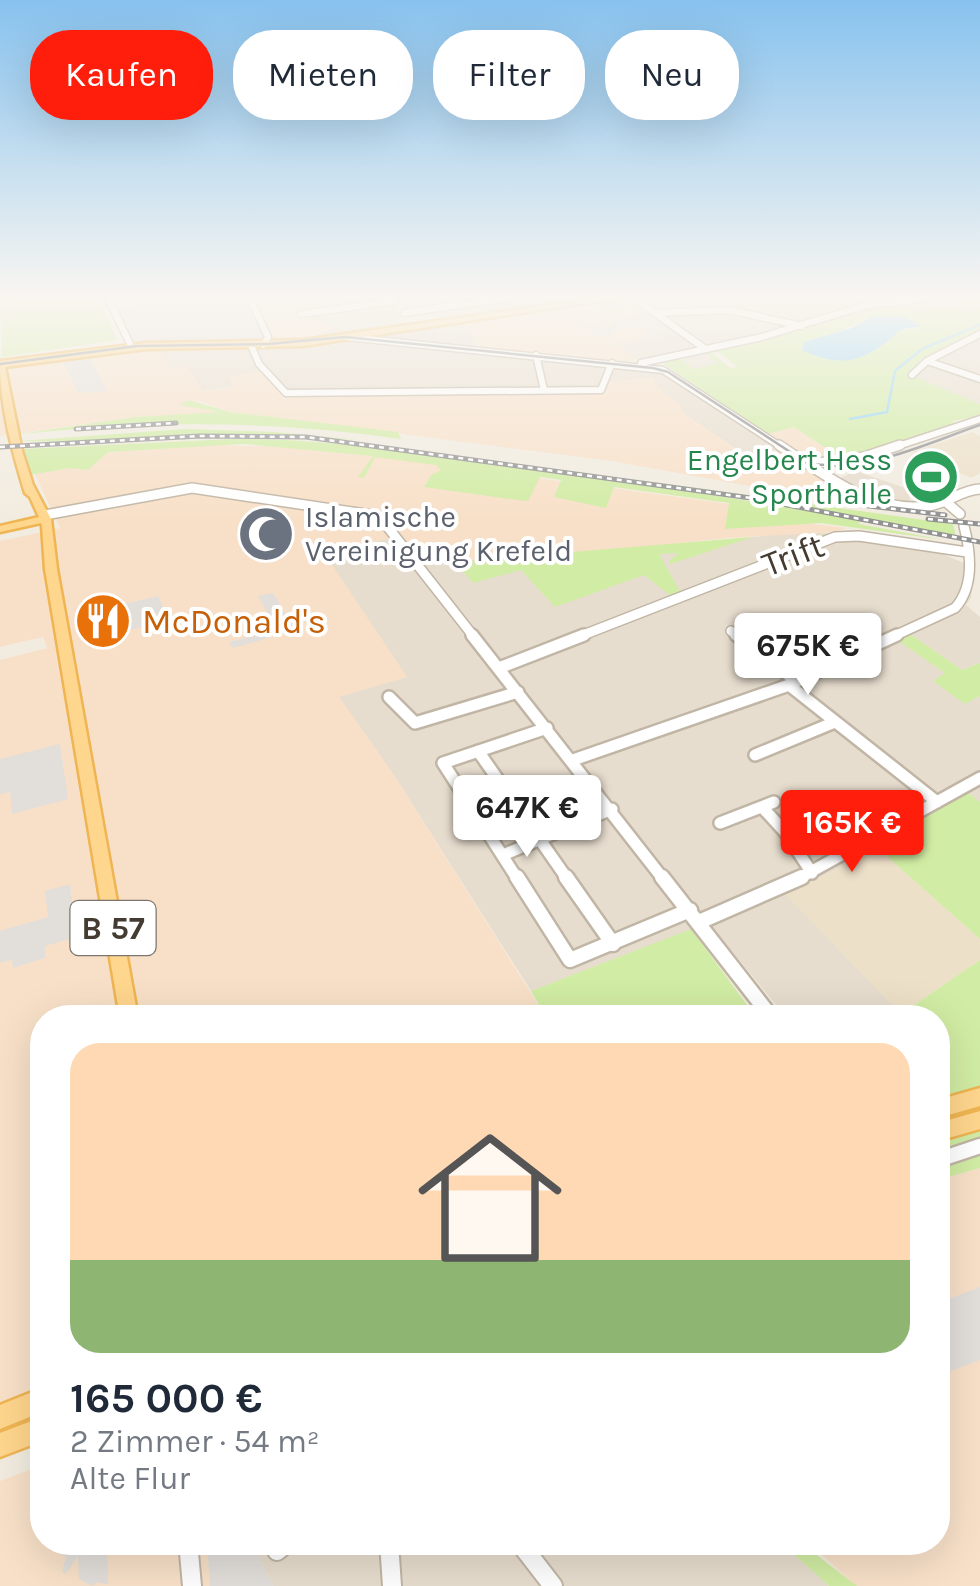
<!DOCTYPE html>
<html lang="de">
<meta charset="utf-8">
<style>
:root{--surface:#fff;--page:#f2f2f3;--text:#1f2937;--muted:#747a83;--line:#e0e1e3;--accent:#ff1e0b}
body{margin:0;font-family:Karla,sans-serif;background:var(--page);color:var(--text);height:100vh;display:flex;flex-direction:column;font-size:38px;white-space:nowrap}
*{box-sizing:border-box;margin:0}
p{font-size:32px;color:var(--muted)}
.icon{flex:none;width:55px;height:55px;fill:none;stroke:currentColor;stroke-width:2;stroke-linecap:round;stroke-linejoin:round}
.map{position:relative;flex:1;overflow:hidden}
.side{position:absolute;left:30px;top:1005px;width:920px;height:550px;display:flex;flex-direction:column;background:var(--surface);border-radius:40px;box-shadow:0 10px 40px #0002}
.side>*{flex:none}
.hud{position:absolute;left:30px;top:30px;width:920px;height:90px;display:flex;gap:20px}
.price{position:absolute;translate:-50% -85px;padding:0 22px;border-radius:10px;background:#fff;color:#222;font-size:32px;line-height:65px;filter:drop-shadow(0 2px 5px #0008)}
.price::after{content:'';position:absolute;left:50%;top:60px;width:30px;height:22px;margin-left:-15px;background:inherit;clip-path:polygon(0 0,100% 0,50% 100%)}
.price.active{background:var(--accent);color:#fff}
ul{padding:0;list-style:none}
li{display:grid;align-content:center;gap:20px;height:530px;padding:0 40px}
li+li{border-top:2px solid var(--line)}
li span{display:grid;place-items:center;height:310px;border-radius:30px;color:#555}
li>.icon{margin-inline-start:auto}
span .icon{width:180px;height:180px;fill:#fffc;stroke-width:1}
li b{font-size:42px}
.pill{padding:0 35px;border-radius:40px;background:var(--surface);box-shadow:0 10px 40px #0002;font-size:35px;line-height:90px}
.pill.active{background:var(--accent);color:#fff}
.map>svg:first-child{display:block}
.residential{fill:#e7ddce}
.commercial{fill:#f8e0c8}
.industrial{fill:#e4ddd6}
.education{fill:#ede0c8}
.green{fill:#d1eca4;fill-rule:evenodd}
.parking{fill:#e2deda}
.water{fill:#95d6f7}
.lines{fill:none;stroke-linecap:round;stroke-linejoin:round}
.stream{stroke:#95d6f7;stroke-width:2.5}
.minor-far4-casing{stroke:#c1b6a5;stroke-width:9}
.minor-far3-casing{stroke:#c1b6a5;stroke-width:12}
.minor-far2-casing{stroke:#c1b6a5;stroke-width:16}
.minor-far1-casing{stroke:#c1b6a5;stroke-width:19}
.minor-casing{stroke:#c1b6a5;stroke-width:22}
.major-casing{stroke:#efb552;stroke-width:5}
.minor-far4{stroke:#fff;stroke-width:6}
.minor-far3{stroke:#fff;stroke-width:9}
.minor-far2{stroke:#fff;stroke-width:11}
.minor-far1{stroke:#fff;stroke-width:14}
.minor{stroke:#fff;stroke-width:18}
.major{fill:#ffd68d;fill-rule:evenodd}
.tram{stroke:#929292;stroke-width:2.5}
.rail-casing{stroke:#929292;stroke-width:5}
.rail{stroke:#fff;stroke-width:2.5;stroke-dasharray:5;stroke-linecap:butt}
.labels{text-anchor:middle;dominant-baseline:central;stroke-width:8;stroke-linejoin:round;paint-order:stroke}
.far-leisure-label{font-size:30px;fill:#27864d;stroke:#fff;text-anchor:end}
.far-worship-label{font-size:30px;fill:#5b616d;stroke:#fff;text-anchor:start}
.shield{fill:#fff;stroke:#7c766f;stroke-width:2.5}
.shield-label{font-size:32px;font-weight:bold;fill:#443b31}
.street-label{font-size:35px;fill:#443b31;stroke:#fff}
.food-label{font-size:35px;fill:#c56008;stroke:#fff;text-anchor:start}
</style>
<div class="map">
<svg width="980" height="1586" viewBox="0 0 980 1586">
<rect width="100%" height="100%" fill="#f2ece0"/>
<!-- residential -->
<path class="residential" d="M 398,298 L 551,298 L 556,302 L 441,319 L 421,314 L 416,309 L 408,310 Z
M 674,298 L 916,298 L 710,346 L 658,310 L 683,305 Z
M 392,304 L 406,323 L 324,336 L 316,321 L 302,320 L 300,315 Z
M 461,321 L 477,338 L 472,346 L 372,337 Z
M 667,326 L 719,363 L 694,369 L 674,353 L 637,360 L 614,343 L 662,336 L 654,328 Z
M 980,336 L 980,404 L 914,377 L 932,360 Z
M 357,338 L 666,372 L 780,449 L 748,457 L 683,413 L 680,405 L 660,389 L 290,392 L 229,378 L 235,385 L 203,392 L 171,369 L 158,348 L 303,344 Z
M 856,471 L 911,490 L 909,501 L 865,496 L 838,479 Z
M 804,532 L 863,535 L 938,552 L 973,567 L 971,598 L 966,605 L 980,617 L 980,663 L 962,670 L 910,634 L 946,674 L 934,680 L 965,703 L 980,696 L 980,802 L 966,792 L 874,843 L 879,849 L 786,894 L 904,1017 L 786,1017 L 709,923 L 531,991 L 395,777 L 338,696 L 406,676 L 323,553 L 391,538 L 411,564 L 599,552 Z
M 251,1543 L 781,1543 L 829,1586 L 273,1586 Z"/>
<!-- commercial -->
<path class="commercial" d="M 628,298 L 668,326 L 655,328 L 664,336 L 615,343 L 637,360 L 627,362 L 472,346 L 476,338 L 461,321 Z
M 298,313 L 303,320 L 328,322 L 334,330 L 323,332 L 324,336 L 272,340 L 262,318 Z
M 158,348 L 171,369 L 186,366 L 204,392 L 234,386 L 229,377 L 270,369 L 290,392 L 599,389 L 602,383 L 653,377 L 660,389 L 680,405 L 683,413 L 747,457 L 780,449 L 837,488 L 815,495 L 744,485 L 612,461 L 230,412 L 199,401 L 182,404 L 220,411 L 216,415 L 135,417 L 0,436 L 0,367 Z
M 794,427 L 844,460 L 806,458 L 768,434 Z
M 219,445 L 314,448 L 730,504 L 726,529 L 804,523 L 847,528 L 835,532 L 727,538 L 599,552 L 411,564 L 398,569 L 393,564 L 383,566 L 376,557 L 383,555 L 381,547 L 394,543 L 391,538 L 324,553 L 407,677 L 339,697 L 395,777 L 546,1017 L 42,1018 L 42,1390 L 0,1404 L 0,660 L 47,648 L 43,637 L 0,647 L 0,541 L 60,528 L 35,474 L 69,468 L 88,470 L 108,452 Z
M 980,1168 L 980,1586 L 856,1586 L 809,1543 L 938,1542 L 938,1180 Z
M 42,1465 L 42,1542 L 207,1543 L 210,1586 L 0,1586 L 0,1481 Z"/>
<!-- industrial -->
<path class="industrial" d="M 180,298 L 245,298 L 264,337 L 253,341 L 134,342 L 118,309 Z"/>
<!-- education -->
<path class="education" d="M 388,298 L 265,317 L 256,299 L 258,298 Z
M 972,432 L 980,436 L 980,473 L 971,478 L 912,452 Z
M 879,849 L 980,939 L 980,960 L 901,1014 L 785,894 Z"/>
<!-- green -->
<path class="green" d="M 0,298 L 99,298 L 117,340 L 2,357 Z
M 945,298 L 980,298 L 980,332 L 943,348 L 908,374 L 980,404 L 980,416 L 952,421 L 957,424 L 844,460 L 794,427 L 768,434 L 659,361 L 678,357 L 694,369 L 718,363 L 704,352 L 709,351 L 730,368 L 738,367 L 714,349 C 788,333 859,306 934,299 L 944,306 L 952,303 ZM 873,316 L 912,319 L 919,328 L 898,331 C 873,360 835,370 801,348 Z
M 189,400 L 230,412 L 398,432 L 401,439 C 270,420 144,420 13,435 L 135,417 L 219,412 L 179,405 Z
M 184,429 L 275,432 L 359,440 L 247,434 L 102,442 L 20,441 Z
M 232,439 C 328,438 425,455 519,468 C 663,487 805,507 947,537 L 860,520 L 859,524 L 944,540 L 821,523 L 725,529 L 729,503 L 614,487 L 606,508 L 554,497 L 561,480 L 540,477 L 528,501 L 518,500 L 424,487 L 431,475 L 441,470 L 436,465 L 375,457 L 364,478 L 358,477 L 373,456 L 244,444 L 108,452 L 88,470 L 69,468 L 30,475 L 22,449 Z
M 624,478 L 953,524 L 956,536 L 776,501 Z
M 753,537 L 670,564 L 669,561 L 679,553 L 659,554 L 680,592 L 670,595 L 644,575 L 555,607 L 521,570 L 473,583 L 458,565 L 473,564 L 474,560 Z
M 910,634 L 962,670 L 980,663 L 980,696 L 965,704 L 933,681 L 945,673 L 897,640 Z
M 967,792 L 980,802 L 980,939 L 873,844 Z
M 691,929 L 756,1017 L 546,1017 L 531,991 Z
M 980,960 L 980,1168 L 938,1180 L 938,1018 L 901,1014 Z
M 781,1543 L 801,1543 L 857,1586 L 829,1586 Z"/>
<!-- parking -->
<path class="parking" d="M 625,299 L 667,326 L 655,328 L 664,336 L 652,337 L 636,326 L 609,332 L 612,336 L 604,337 L 579,326 L 592,324 L 604,328 L 611,327 L 610,322 L 645,315 L 633,306 L 605,310 L 591,304 Z
M 90,358 L 107,391 L 78,393 L 63,362 Z
M 273,593 L 296,630 L 233,648 L 229,642 L 267,632 L 261,621 L 270,618 L 258,596 Z
M 158,596 L 169,620 L 88,641 L 85,631 L 125,620 L 120,605 Z
M 780,616 L 785,620 L 772,626 L 822,658 L 811,663 L 783,642 L 773,646 L 750,629 Z
M 60,744 L 68,799 L 12,814 L 10,792 L 0,794 L 0,759 Z
M 70,884 L 77,937 L 45,946 L 45,958 L 13,968 L 12,960 L 0,963 L 0,931 L 48,917 L 45,891 Z
M 980,1287 L 980,1360 L 938,1376 L 938,1303 Z
M 64,1543 L 107,1543 L 108,1585 L 98,1582 L 92,1586 L 79,1579 L 78,1556 L 66,1574 L 62,1572 L 66,1557 L 62,1554 Z
M 207,1543 L 251,1543 L 273,1586 L 210,1586 Z"/>
<!-- water -->
<path class="water" d="M 873,316 L 904,317 L 921,326 C 915,328 902,328 898,332 C 866,361 843,370 802,350 L 804,342 L 852,328 Z"/>
<g class="lines">
<!-- stream -->
<path class="stream" d="M 850,419 L 887,412 L 895,371 L 922,349 L 980,325"/>
<!-- minor-far4 casing -->
<g class="minor-far4-casing">
<path id="minor-far4" d="M 108,298 L 130,344
M 250,298 L 268,337 L 263,345
M 634,298 L 704,348
M 404,313 L 508,298
M 655,313 L 729,310 L 802,326
M 301,314 L 396,301
M 347,337 L 663,370 L 783,448
M 251,345 L 259,364 L 286,393 L 601,390 L 612,363
M 536,355 L 544,390
M 927,361 L 980,379
M 641,363 L 762,337 L 864,306 L 929,298
M 912,375 L 927,361 L 980,334
M 892,448 L 980,419"/>
</g>
<!-- minor-far3 casing -->
<g class="minor-far3-casing">
<path id="minor-far3" d="M 779,445 C 823,474 873,514 929,506 C 948,503 961,490 980,489
M 811,464 L 864,457 L 900,445
M 946,502 L 960,514
M 45,515 L 192,488 L 379,516 L 474,637
M 731,631 L 739,637
M 578,637 L 835,537 L 859,536 L 967,552
M 892,637 L 955,608 C 975,586 971,553 964,526"/>
</g>
<!-- minor-far2 casing -->
<g class="minor-far2-casing">
<path id="minor-far2" d="M 472,635 L 664,880
M 736,635 L 796,681
M 499,668 L 584,635
M 789,685 L 937,802
M 389,697 L 415,723 L 518,692
M 478,751 L 568,880
M 755,755 L 835,722
M 573,760 L 789,685 L 897,635
M 762,807 L 785,832 L 812,873
M 720,823 L 774,802
M 503,855 L 612,809
M 518,880 L 443,763 L 547,728
M 796,880 L 980,778"/>
</g>
<!-- minor-far1 casing -->
<g class="minor-far1-casing">
<path id="minor-far1" d="M 517,877 L 570,960 L 690,910
M 566,877 L 613,944
M 662,877 L 772,1018
M 699,922 L 802,877
M 938,1160 L 980,1146"/>
</g>
<!-- minor casing -->
<g class="minor-casing">
<path id="minor" d="M 188,1542 L 192,1586
M 389,1542 L 392,1586
M 519,1542 L 553,1586
M 277,1551 L 288,1542"/>
</g>
<!-- major casing -->
<g class="major-casing">
<path id="major" d="M 599,298 L 620,298 L 303,346 L 146,349 L 5,367 L 22,451 L 33,485 L 51,519 L 57,569 L 138,1018 L 120,1018 L 45,569 L 42,526 L 41,523 L 0,532 L 0,526 L 39,517 L 30,497 L 25,493 C 12,450 0,407 0,361 L 146,343 L 303,340 Z
M 980,1088 L 980,1106 L 938,1118 L 938,1100 Z
M 980,1111 L 980,1129 L 938,1141 L 938,1123 Z
M 42,1388 L 42,1412 L 0,1429 L 0,1405 Z
M 42,1417 L 42,1441 L 0,1457 L 0,1433 Z"/>
</g>
<!-- minor-far4 -->
<use href="#minor-far4" class="minor-far4"/>
<!-- minor-far3 -->
<use href="#minor-far3" class="minor-far3"/>
<!-- minor-far2 -->
<use href="#minor-far2" class="minor-far2"/>
<!-- minor-far1 -->
<use href="#minor-far1" class="minor-far1"/>
<!-- minor -->
<use href="#minor" class="minor"/>
<!-- major -->
<use href="#major" class="major"/>
<!-- tram -->
<path class="tram" d="M 0,364 L 137,346 L 268,344 L 345,337 L 653,368 L 668,372 L 807,463 C 866,474 925,444 980,425"/>
<!-- rail casing -->
<g class="rail-casing">
<path id="rail" d="M 76,429 L 176,423
M 0,447 L 200,436 L 306,437 L 751,498 L 980,542
M 861,505 L 945,515
M 928,519 L 980,524"/>
</g>
<!-- rail -->
<use href="#rail" class="rail"/>
</g>
<!-- sky -->
<linearGradient id="sky" x2="0" y2="1"><stop stop-color="#87c2ee"/><stop offset="0.57" stop-color="#f9f6f1"/><stop offset="1" stop-color="#f9f6f1" stop-opacity="0"/></linearGradient>
<rect width="980" height="520" fill="url(#sky)"/>
<!-- icons -->
<defs>
<g id="stadium-disc" transform="scale(2.875)"><circle r="9.5" fill="#2e9e5b" stroke="#fff"/><path d="M0-5a6.5 5 0 1 0 0 10a6.5 5 0 1 0 0-10ZM-3.5-1.8h7v3.6h-7Z" fill="#fff"/></g>
<g id="mosque-disc" transform="scale(2.875)"><circle r="9.5" fill="#6b7280" stroke="#fff"/><path d="M3.5-4.9A6 6 0 1 0 3.5 4.9A5 5 0 1 1 3.5-4.9Z" fill="#fff"/></g>
<g id="restaurant-disc" transform="scale(2.875)"><circle r="9.5" fill="#e8710a" stroke="#fff"/><path d="M-5-6h1v4h1v-4h1v4h1v-4h1v5L-1.5 .5V6h-2V.5L-5-1ZM5-6V6H3V1.5H1.5Q1.5-4 5-6Z" fill="#fff"/></g>
</defs>
<g fill-rule="evenodd">
<use href="#stadium-disc" x="931" y="477"/>
<use href="#mosque-disc" x="266" y="534"/>
<use href="#restaurant-disc" x="103" y="621"/>
</g>
<g class="labels">
<!-- far-leisure labels -->
<g class="far-leisure-label">
<text x="892" y="460">Engelbert Hess<tspan x="892" dy="34">Sporthalle</tspan></text>
</g>
<!-- far-worship labels -->
<g class="far-worship-label">
<text x="305" y="517">Islamische<tspan x="305" dy="34">Vereinigung Krefeld</tspan></text>
</g>
<!-- shield labels -->
<rect class="shield" x="70.5" y="901" width="85" height="54" rx="8"/>
<g class="shield-label">
<text x="113" y="928">B 57</text>
</g>
<!-- street labels -->
<g class="street-label">
<text transform="translate(793 555) rotate(-21)">Trift</text>
</g>
<!-- food labels -->
<g class="food-label">
<text x="142" y="621">McDonald's</text>
</g>
</g>
</svg>
<b class="price" style="left:808px;top:698px">675K €</b>
<b class="price" style="left:527px;top:860px">647K €</b>
<b class="price active" style="left:852px;top:875px">165K €</b>
<div class="hud">
<a class="pill active">Kaufen</a>
<a class="pill">Mieten</a>
<a class="pill">Filter</a>
<a class="pill">Neu</a>
</div>
<section class="side">
<ul>
<li><span style="background:linear-gradient(#ffd9b3 70%,#8fb573 0)"><svg class="icon" aria-label="home" viewBox="0 0 24 24"><path d="M3 11l9-7 9 7M6 9v11h12V9"/></svg></span><div><b>165 000 €</b><p>2 Zimmer · 54 m²</p><p>Alte Flur</p></div></li>
</ul>
</section>
</div>
